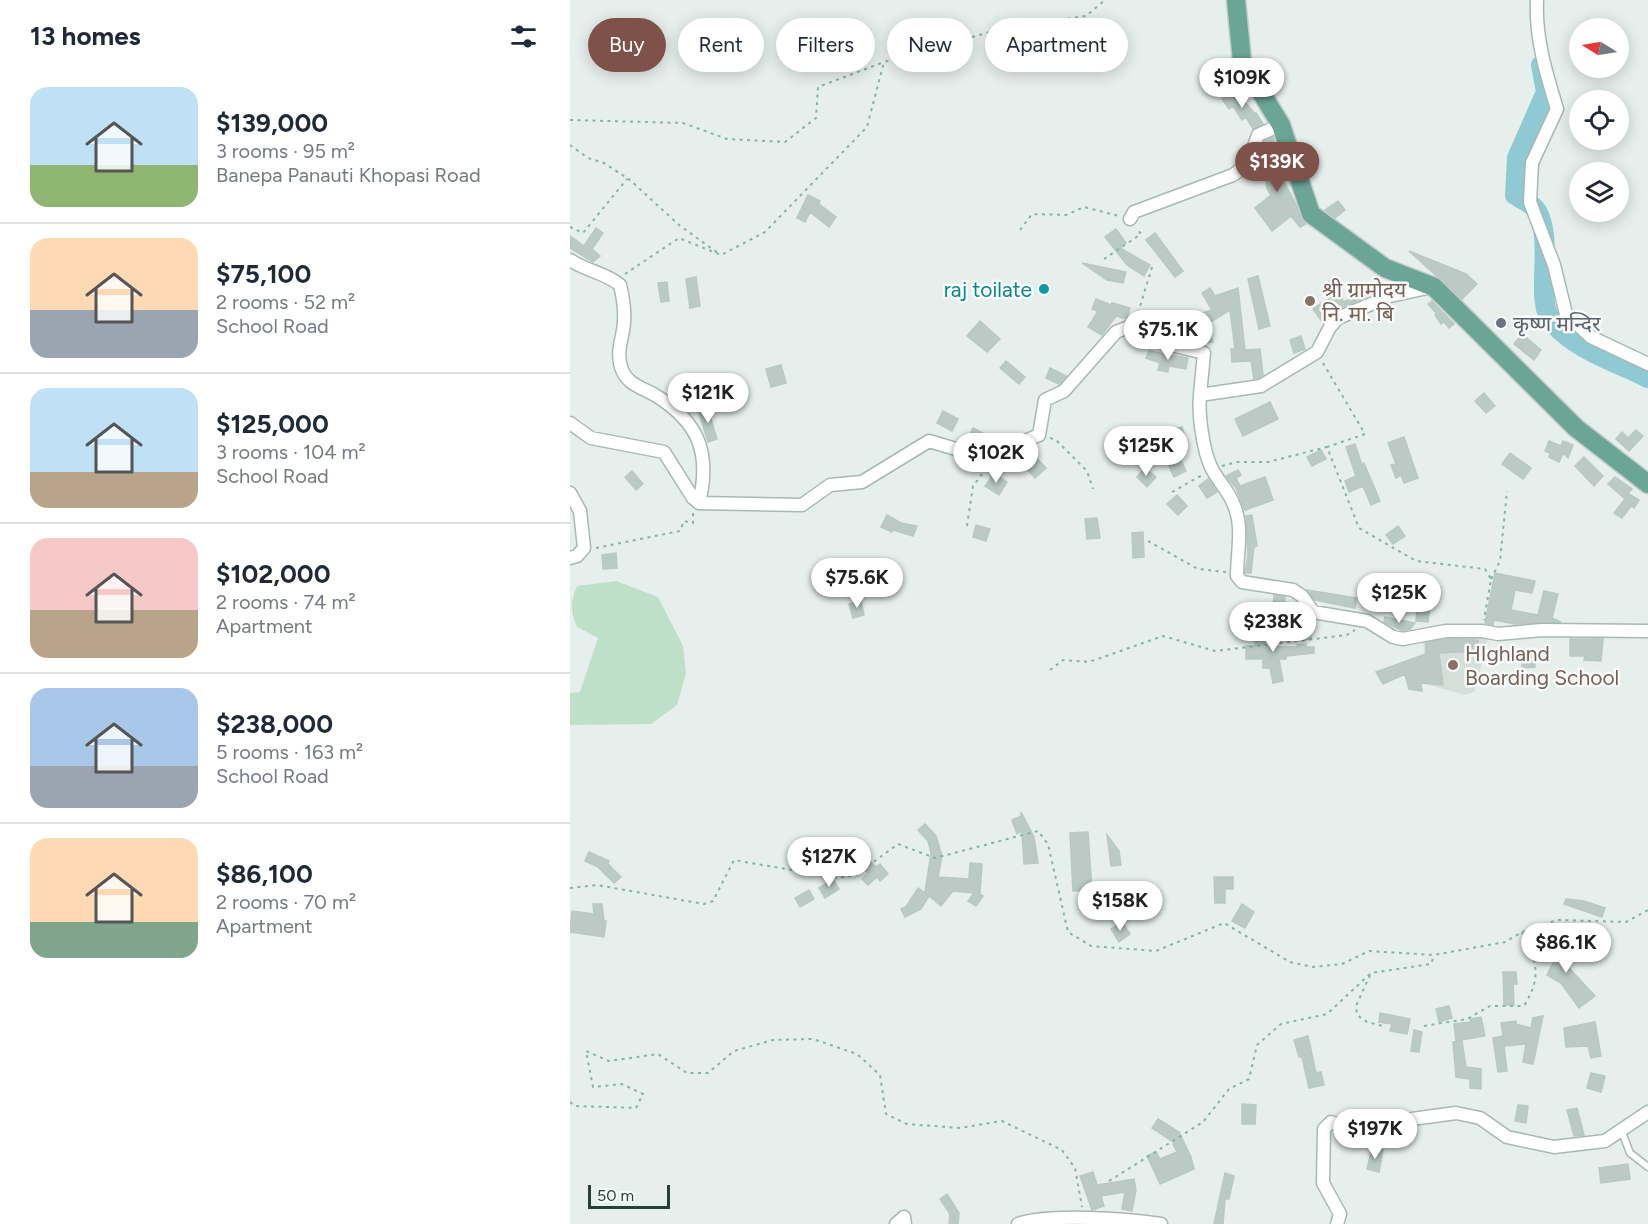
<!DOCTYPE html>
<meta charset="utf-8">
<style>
:root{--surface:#fff;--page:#f6f6f7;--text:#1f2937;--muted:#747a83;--line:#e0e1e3;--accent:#7f5249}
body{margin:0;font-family:Figtree,"Noto Sans Devanagari",sans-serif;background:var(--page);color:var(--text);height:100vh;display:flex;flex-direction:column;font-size:22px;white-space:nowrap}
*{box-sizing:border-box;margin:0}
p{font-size:20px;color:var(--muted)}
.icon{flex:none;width:33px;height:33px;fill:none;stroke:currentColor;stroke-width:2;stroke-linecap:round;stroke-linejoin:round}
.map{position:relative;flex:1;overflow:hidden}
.details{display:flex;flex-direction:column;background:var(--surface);width:570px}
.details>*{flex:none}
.guide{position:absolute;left:18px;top:18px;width:570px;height:54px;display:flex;gap:12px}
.needle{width:39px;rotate:281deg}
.controls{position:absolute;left:999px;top:18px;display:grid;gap:12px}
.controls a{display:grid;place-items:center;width:60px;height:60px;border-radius:50%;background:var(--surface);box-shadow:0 3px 15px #0003;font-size:30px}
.scale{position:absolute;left:18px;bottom:15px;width:82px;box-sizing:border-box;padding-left:6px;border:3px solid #24423a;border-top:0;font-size:16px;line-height:21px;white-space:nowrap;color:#24423a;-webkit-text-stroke:4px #f7fbf9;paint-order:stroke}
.price{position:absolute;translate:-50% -51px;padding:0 14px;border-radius:21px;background:#fff;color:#222;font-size:20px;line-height:39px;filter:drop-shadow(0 2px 3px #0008)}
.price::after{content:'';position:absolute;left:50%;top:36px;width:18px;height:14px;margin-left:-9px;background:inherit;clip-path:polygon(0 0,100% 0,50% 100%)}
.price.current{background:var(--accent);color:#fff}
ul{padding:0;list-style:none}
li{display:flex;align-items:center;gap:18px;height:150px;padding:0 30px}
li+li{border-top:2px solid var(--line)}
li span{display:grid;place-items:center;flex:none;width:168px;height:120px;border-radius:18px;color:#555}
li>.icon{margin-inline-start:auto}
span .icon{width:72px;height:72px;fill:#fffc;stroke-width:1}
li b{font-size:26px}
h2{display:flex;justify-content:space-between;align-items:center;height:72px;padding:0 30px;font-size:26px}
.chip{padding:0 21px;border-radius:27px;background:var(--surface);box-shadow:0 3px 15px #0003;font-size:21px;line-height:54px}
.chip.current{background:var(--accent);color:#fff}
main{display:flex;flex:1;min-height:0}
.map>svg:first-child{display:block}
.built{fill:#d4dfda}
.green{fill:#bfe0c8}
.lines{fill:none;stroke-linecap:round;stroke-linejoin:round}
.river{stroke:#8ec9d4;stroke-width:20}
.building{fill:#bbcac4;stroke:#b8c9c2;stroke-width:1.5}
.lane-casing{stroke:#a8b8b2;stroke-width:9}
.street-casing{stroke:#a8b8b2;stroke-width:15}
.primary-casing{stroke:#c2cac8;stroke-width:21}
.path{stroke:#86b3a5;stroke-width:2;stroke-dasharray:3 4.5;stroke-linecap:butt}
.lane{stroke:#fff;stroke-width:6}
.street{stroke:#fff;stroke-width:12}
.primary{stroke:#6aa596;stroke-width:18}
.culture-dot{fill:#0f9aa8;stroke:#f7fbf9;stroke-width:2}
.education-dot{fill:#8d6e63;stroke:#f7fbf9;stroke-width:2}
.worship-dot{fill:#6b7280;stroke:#f7fbf9;stroke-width:2}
.labels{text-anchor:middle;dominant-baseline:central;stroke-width:5;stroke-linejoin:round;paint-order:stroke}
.culture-label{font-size:21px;fill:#0d838f;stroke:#f7fbf9;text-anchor:end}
.education-label{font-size:21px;fill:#785e54;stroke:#f7fbf9;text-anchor:start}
.worship-label{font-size:21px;fill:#5b616d;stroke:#f7fbf9;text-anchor:start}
</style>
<main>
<section class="details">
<h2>13 homes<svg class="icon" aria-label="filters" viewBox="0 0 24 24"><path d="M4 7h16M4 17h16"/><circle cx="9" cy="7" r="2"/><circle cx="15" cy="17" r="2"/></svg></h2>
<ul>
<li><span style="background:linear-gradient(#bfe0f5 65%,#8fb573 0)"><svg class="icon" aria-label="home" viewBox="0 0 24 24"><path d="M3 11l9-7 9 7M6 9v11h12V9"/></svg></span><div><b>$139,000</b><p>3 rooms · 95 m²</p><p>Banepa Panauti Khopasi Road</p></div></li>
<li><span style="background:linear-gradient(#ffd9b3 60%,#9aa5b1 0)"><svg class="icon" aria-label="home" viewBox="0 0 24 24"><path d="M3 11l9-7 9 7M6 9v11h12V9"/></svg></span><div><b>$75,100</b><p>2 rooms · 52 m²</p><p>School Road</p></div></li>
<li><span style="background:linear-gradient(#bfe0f5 70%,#b9a48a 0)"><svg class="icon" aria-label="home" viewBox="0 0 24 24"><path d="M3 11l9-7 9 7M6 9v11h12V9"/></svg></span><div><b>$125,000</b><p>3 rooms · 104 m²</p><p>School Road</p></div></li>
<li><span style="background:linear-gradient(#f6c9c9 60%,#b9a48a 0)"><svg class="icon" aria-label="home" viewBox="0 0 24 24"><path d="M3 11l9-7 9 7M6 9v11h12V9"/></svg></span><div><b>$102,000</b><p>2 rooms · 74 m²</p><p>Apartment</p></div></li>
<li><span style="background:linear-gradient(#a9c7e8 65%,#9aa5b1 0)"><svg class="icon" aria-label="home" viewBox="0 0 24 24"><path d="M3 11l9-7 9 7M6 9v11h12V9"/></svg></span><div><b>$238,000</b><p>5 rooms · 163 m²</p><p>School Road</p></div></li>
<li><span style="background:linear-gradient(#ffd9b3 70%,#7fa58c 0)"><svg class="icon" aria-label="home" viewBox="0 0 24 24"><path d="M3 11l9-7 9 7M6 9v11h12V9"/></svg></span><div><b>$86,100</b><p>2 rooms · 70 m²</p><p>Apartment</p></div></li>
</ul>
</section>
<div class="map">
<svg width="1078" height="1224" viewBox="0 0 1078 1224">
<rect width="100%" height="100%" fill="#e6efeb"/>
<!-- built -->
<path class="built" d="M 918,636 L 905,691 L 895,695 L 856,684 L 853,637 Z"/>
<!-- green -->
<path class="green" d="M 46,581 L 88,597 L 113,646 L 116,673 L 107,705 L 81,724 L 0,725 L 0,693 L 10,692 L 28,638 L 7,627 C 0,610 0,602 7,586 Z"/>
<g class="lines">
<!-- river -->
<path class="river" d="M 971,65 L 976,92 L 947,158 L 945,195 C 951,199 963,204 967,211 C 985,243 963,301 983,323 C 1006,350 1046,362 1078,378"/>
</g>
<!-- building -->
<path class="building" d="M 491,23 L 506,23 L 506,39 L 490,39 Z
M 667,89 L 675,102 L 685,114 L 686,113 L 693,124 L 683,129 L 676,117 L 672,120 L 663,106 L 659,109 L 652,99 Z
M 703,137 L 710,174 L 736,224 L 730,227 L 721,216 L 702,231 L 685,208 L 701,195 L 697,189 L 692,149 L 695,141 Z
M 238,195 L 250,201 L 249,204 L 266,217 L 259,227 L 240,212 L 235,222 L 227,218 Z
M 768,201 L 775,210 L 765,218 L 755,210 Z
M 26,228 L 33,233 L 22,249 L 30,256 L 23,262 L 0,248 L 0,236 L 14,246 Z
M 546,229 L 556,243 L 550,248 L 580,265 L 574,276 L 557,265 L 535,237 Z
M 585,233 L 613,271 L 605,277 L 576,240 Z
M 839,251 L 896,274 L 907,284 L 892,299 Z
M 512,263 L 556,272 L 553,283 L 537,280 Z
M 688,276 L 700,326 L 689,329 L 678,279 Z
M 126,277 L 130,306 L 120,308 L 116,279 Z
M 760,280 L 770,282 L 773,302 L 790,296 L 791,299 L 759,313 L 760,315 L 753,323 L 743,309 L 759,298 L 757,284 Z
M 97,282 L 99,301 L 91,302 L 88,283 Z
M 640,288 L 645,296 L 668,288 L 675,350 L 690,349 L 693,375 L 688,378 L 684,379 L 681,361 L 662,362 L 661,349 L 665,349 L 660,310 L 637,324 L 643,342 L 631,344 L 629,335 L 614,340 L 610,328 L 624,323 L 622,316 L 642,310 L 632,293 Z
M 526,299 L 541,305 L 542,303 L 560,308 L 557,319 L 546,316 L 532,335 L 518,327 L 528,311 L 522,309 Z
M 862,301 L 884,324 L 879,328 L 874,322 L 871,324 L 865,315 L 867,314 L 858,304 Z
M 410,321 L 430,339 L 417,352 L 397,336 Z
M 952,334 L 971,350 L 964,360 L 944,344 Z
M 731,336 L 735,349 L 724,353 L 720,340 Z
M 579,351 L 618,358 L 616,369 L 599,366 L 598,372 L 588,370 L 590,363 L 576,358 Z
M 436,361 L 455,377 L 449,384 L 430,368 Z
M 211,365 L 216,383 L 201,387 L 196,369 Z
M 480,368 L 496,376 L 489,384 L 476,378 Z
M 914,393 L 925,406 L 916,413 L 905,401 Z
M 700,402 L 708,419 L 673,436 L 665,419 Z
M 137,407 L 147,439 L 138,442 L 128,410 Z
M 373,411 L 388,419 L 382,431 L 367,423 Z
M 597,427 L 598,431 L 612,427 L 617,444 L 604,447 L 616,471 L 604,477 L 593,453 L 587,430 Z
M 403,428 L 418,436 L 412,448 L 397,440 Z
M 1066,430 L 1073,436 L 1059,451 L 1046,439 L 1052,432 L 1058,438 Z
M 834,437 L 848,478 L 834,483 L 831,475 L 826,478 L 821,465 L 826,464 L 818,443 Z
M 979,441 L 991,446 L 993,441 L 1003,445 L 998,458 L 993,453 L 989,462 L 979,457 L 980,453 L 975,451 Z
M 785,444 L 792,465 L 794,463 L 810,501 L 801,505 L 793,486 L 779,492 L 775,481 L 786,476 L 776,447 Z
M 751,450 L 756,459 L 742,466 L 737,457 Z
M 940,453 L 961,468 L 953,479 L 932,464 Z
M 464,455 L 476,468 L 465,478 L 453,465 Z
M 1014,457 L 1033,476 L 1024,486 L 1005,466 Z
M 575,468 L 586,477 L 577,487 L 567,477 Z
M 668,470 L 671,475 L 666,478 L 670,486 L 695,477 L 703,500 L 675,510 L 666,488 L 656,476 Z
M 62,471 L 73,484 L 66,490 L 55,477 Z
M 424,473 L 437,482 L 429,495 L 415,486 Z
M 1045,477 L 1062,489 L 1054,498 L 1038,484 Z
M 638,479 L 647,492 L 637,498 L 629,486 Z
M 1059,494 L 1069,500 L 1064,508 L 1061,506 L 1052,518 L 1044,513 Z
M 607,495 L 617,506 L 608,515 L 597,504 Z
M 317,515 L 331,523 L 347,526 L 343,536 L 323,530 L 322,532 L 311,527 Z
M 682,515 L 687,546 L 684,547 L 681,573 L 675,573 L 678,555 L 676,516 Z
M 527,518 L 530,538 L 517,539 L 515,519 Z
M 406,525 L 420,529 L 416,541 L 403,537 Z
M 828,526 L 835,536 L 823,544 L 816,535 Z
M 573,532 L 574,557 L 563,558 L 562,533 Z
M 46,553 L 47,568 L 33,569 L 32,555 Z
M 925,573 L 965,581 L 962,593 L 945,590 L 941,610 L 968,615 L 974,591 L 988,594 L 982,618 L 991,622 L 945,624 L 924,620 L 923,625 L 915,623 Z
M 737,590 L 787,598 L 785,608 L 745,600 Z
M 841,591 L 861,594 L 858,622 L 846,621 L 848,602 L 840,601 Z
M 704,595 L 715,597 L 713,628 L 702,628 Z
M 291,601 L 294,615 L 283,618 L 279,604 Z
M 815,617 L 845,623 L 840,629 L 833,631 L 814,622 Z
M 685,626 L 695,626 L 695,646 L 727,647 L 727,645 L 736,644 L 736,647 L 744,647 L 744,653 L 716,656 L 716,659 L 709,659 L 713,681 L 703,683 L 700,668 L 693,668 L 693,659 L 676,659 L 676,646 L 685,646 Z
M 740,626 L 741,639 L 727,640 L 727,627 Z
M 877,639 L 908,640 L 908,651 L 869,653 L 873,685 L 851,683 L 852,691 L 839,689 L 835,674 L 813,684 L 806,672 L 856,654 L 856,643 Z
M 1000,639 L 1033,639 L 1031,661 L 1014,660 L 1015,656 L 1000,656 Z
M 951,649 L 964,649 L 965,667 L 952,668 Z
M 451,812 L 464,837 L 468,863 L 454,864 L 452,831 L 447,834 L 442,820 L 451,816 Z
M 355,824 L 366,836 L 372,856 L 368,877 L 399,879 L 400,863 L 412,864 L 410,893 L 408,893 L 413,896 L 406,906 L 398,901 L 404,893 L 383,891 L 371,906 L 359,896 L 351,909 L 335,917 L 331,909 L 336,907 L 348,888 L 358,895 L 355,892 L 361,853 L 358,841 L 348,830 Z
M 518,832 L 522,890 L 503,891 L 500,833 Z
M 537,835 L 549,851 L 551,865 L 541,866 Z
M 265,841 L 283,846 L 285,844 L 306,867 L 310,864 L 318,874 L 310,881 L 307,877 L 298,885 L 292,879 L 298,873 L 282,855 L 280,865 L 260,860 Z
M 19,852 L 39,861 L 38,864 L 51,877 L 44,883 L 28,867 L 15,861 Z
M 644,877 L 663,877 L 663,889 L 655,889 L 655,903 L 645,903 Z
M 263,879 L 269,889 L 255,898 L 249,888 Z
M 239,890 L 244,899 L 230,907 L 225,898 Z
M 996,899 L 1014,901 L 1035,908 L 1032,917 L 994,904 Z
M 23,904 L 32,904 L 34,921 L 36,921 L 34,937 L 0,932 L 2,911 L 24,914 Z
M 672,904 L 684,912 L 675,928 L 662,921 Z
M 552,922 L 560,934 L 549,942 L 541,929 Z
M 1027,934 L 1039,941 L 1031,954 L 1019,946 Z
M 976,940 L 986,944 L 985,948 L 1003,953 L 999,968 L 1025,996 L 1009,1008 L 991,983 L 977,975 L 985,959 L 971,955 Z
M 933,972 L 946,972 L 947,984 L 943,984 L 944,1005 L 934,1005 Z
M 879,1006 L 882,1018 L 869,1022 L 866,1009 Z
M 810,1013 L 840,1019 L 837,1034 L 820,1031 L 822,1024 L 809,1022 Z
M 973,1016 L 963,1064 L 953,1062 L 956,1044 L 934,1046 L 937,1071 L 928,1072 L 923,1038 L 933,1036 L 931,1023 L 946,1021 L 946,1024 L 961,1028 L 963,1018 Z
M 911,1017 L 915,1036 L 886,1041 L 884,1024 L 901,1022 L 900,1019 Z
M 1025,1022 L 1031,1056 L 1021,1058 L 1018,1046 L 996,1047 L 994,1028 Z
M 844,1030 L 852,1032 L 849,1052 L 841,1051 Z
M 738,1036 L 746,1073 L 751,1072 L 754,1085 L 739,1088 L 732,1057 L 729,1057 L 724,1040 Z
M 892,1041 L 896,1067 L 911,1069 L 911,1089 L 900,1088 L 900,1079 L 886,1077 L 883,1042 Z
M 1021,1073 L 1035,1076 L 1031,1092 L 1017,1088 Z
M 672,1104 L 686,1105 L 685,1124 L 672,1124 Z
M 948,1105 L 958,1106 L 956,1123 L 945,1121 Z
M 1007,1108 L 1014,1135 L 1004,1136 L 997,1110 Z
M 588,1119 L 609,1132 L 621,1157 L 624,1169 L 590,1184 L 577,1156 L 586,1152 L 590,1159 L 607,1152 L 603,1144 L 605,1143 L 582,1128 Z
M 802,1148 L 813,1150 L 809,1172 L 797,1169 Z
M 1058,1164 L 1060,1179 L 1031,1183 L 1029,1168 Z
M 523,1172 L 527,1185 L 564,1179 L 566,1190 L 562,1211 L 552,1209 L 555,1192 L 531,1196 L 534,1206 L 522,1210 L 510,1176 Z
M 655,1173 L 664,1176 L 659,1199 L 655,1199 L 653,1224 L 644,1224 Z
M 377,1194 L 389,1213 L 388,1224 L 379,1224 L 380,1214 L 370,1199 Z"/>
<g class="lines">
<!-- lane casing -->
<g class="lane-casing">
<path id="lane" d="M 1052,1132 L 1060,1153 L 1078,1167"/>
</g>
<!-- street casing -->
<g class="street-casing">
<path id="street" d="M 967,0 C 965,37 976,73 987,109 L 962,163 L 960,202 L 984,265 L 996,314 L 1021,337 L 1078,364
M 560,219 L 564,212 L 663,175 L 677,165 L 688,135 L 711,125
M 0,260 C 16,271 36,273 50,285 C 53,297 55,309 54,322 C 53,338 46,350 51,367 C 56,384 71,387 85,395 C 129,422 141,453 129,503
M 630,395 C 628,414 633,450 641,467 C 647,480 658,490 663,503 C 674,526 667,551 667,576 L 672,582 L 723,590 L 732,596 L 743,612 L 797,621 L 823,637 L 833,639 L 876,631 L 912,631 L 928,634 L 972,630 L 1078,631
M 0,423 L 21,438 L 94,452 L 123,498 L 129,503 L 232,505 L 260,485 L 292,482 L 359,441 L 416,458 L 469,435 L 475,400 L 494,391 L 546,332 L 566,324 L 601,345 L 634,353 L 630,395 L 691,386 L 747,352 L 760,327 L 768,318 L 820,296 L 862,287
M 0,493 L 10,511 L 14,548 L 7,556 L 0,558
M 326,1224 L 334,1217 L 335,1224
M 448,1224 C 479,1213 557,1219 591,1224
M 767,1224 L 770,1214 L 753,1183 L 754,1129 L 761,1122 L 814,1140 L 842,1119 L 886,1113 L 910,1118 L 937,1137 L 984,1147 L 1035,1141 L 1078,1112"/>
</g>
<!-- primary casing -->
<g class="primary-casing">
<path id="primary" d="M 666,0 L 672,61 L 711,125 L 741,214 L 815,268 L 864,287 L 1006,428 L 1078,484"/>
</g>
<!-- path -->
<path class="path" d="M 0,120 L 113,123 L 157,139 L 215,142 L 246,118 L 248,87 L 314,62
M 0,145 L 18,158 L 34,163 L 60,180 L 109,225 L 148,253
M 0,227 L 13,233 L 57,179
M 450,230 L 462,214 L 496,215 L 514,207 L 549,216
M 534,259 L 571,234 L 567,229
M 55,274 L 109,238 L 151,255 L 195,232 L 297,127 L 314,62 L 434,28 L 516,16 L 535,0
M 568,313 L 583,264
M 753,363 L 795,434 L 757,447 L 789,528 L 846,561 L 915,569 L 921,579 L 914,620
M 480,438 L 486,440 L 517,471 L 523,489
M 652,466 L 667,462 L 698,462 L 757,447
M 602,492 L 634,474
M 397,526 L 403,486 L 416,469
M 578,541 L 628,569 L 656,572
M 26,548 L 110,531 L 114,521 L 123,523 L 123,513
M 921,579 L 930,561 L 937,491
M 480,670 L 493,660 L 519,662 L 593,636 L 645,651 L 777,635 L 785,630
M 0,888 L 27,885 L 134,904 L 143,901 L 164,860 L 268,878 L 286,875 L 328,844 L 365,858 L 468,831 L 478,844 L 498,932 L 521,946 L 586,951 L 654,923 L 720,962 L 743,967 L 772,964 L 799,951 L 864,955 L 935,942 L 952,932 L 987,920 L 1056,922 L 1078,910
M 800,975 L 786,1006 L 787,1015 L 797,1022 L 813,1026
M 854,1026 L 897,1019 L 920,1006 L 954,1006 C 973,974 966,963 952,932
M 0,1102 L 5,1106 L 66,1108 L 73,1094 L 52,1084 L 23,1087 L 16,1051 L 39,1061 L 88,1054 L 117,1073 L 138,1073 L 164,1051 L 203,1040 L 243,1039 L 287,1054 L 310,1075 L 316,1114 L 337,1124 L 390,1128 L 432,1121 L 492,1150 L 505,1168 L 512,1207
M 539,1181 L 633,1122 L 659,1089 L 679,1079 L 687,1045 L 711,1024 L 757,1014 L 801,973 L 861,964 L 864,955"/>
<!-- lane -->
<use href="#lane" class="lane"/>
<!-- street -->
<use href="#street" class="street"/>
<!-- primary -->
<use href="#primary" class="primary"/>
</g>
<!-- markers -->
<circle class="culture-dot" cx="474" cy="289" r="6"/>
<g class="education-dot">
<circle cx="740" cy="301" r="6"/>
<circle cx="883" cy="665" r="6"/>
</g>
<circle class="worship-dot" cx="931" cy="323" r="6"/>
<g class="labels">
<!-- culture labels -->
<g class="culture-label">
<text x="462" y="289">raj toilate</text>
</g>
<!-- education labels -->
<g class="education-label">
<text x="752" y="289">श्री ग्रामोदय<tspan x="752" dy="24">नि. मा. बि</tspan></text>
<text x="895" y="653">HIghland<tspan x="895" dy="24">Boarding School</tspan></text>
</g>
<!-- worship labels -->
<g class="worship-label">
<text x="943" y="323">कृष्ण मन्दिर</text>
</g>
</g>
</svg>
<div class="controls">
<a><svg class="needle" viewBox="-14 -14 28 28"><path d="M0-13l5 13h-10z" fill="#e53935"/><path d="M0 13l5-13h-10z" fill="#747a83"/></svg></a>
<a><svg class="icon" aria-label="locate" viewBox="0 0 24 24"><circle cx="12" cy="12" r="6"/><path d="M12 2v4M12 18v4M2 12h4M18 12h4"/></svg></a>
<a><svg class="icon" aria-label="layers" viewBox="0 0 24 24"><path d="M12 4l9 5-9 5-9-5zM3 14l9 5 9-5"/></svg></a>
</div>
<div class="scale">50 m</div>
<b class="price" style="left:672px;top:109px">$109K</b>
<b class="price current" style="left:707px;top:193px">$139K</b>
<b class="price" style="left:598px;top:361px">$75.1K</b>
<b class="price" style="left:138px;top:424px">$121K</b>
<b class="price" style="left:576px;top:477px">$125K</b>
<b class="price" style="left:426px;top:484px">$102K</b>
<b class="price" style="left:287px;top:609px">$75.6K</b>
<b class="price" style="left:829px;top:624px">$125K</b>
<b class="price" style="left:703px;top:653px">$238K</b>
<b class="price" style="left:259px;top:888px">$127K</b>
<b class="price" style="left:550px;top:932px">$158K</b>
<b class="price" style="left:996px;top:974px">$86.1K</b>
<b class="price" style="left:805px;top:1160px">$197K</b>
<div class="guide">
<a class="chip current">Buy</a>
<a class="chip">Rent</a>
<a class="chip">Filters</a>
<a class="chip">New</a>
<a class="chip">Apartment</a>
</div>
</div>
</main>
